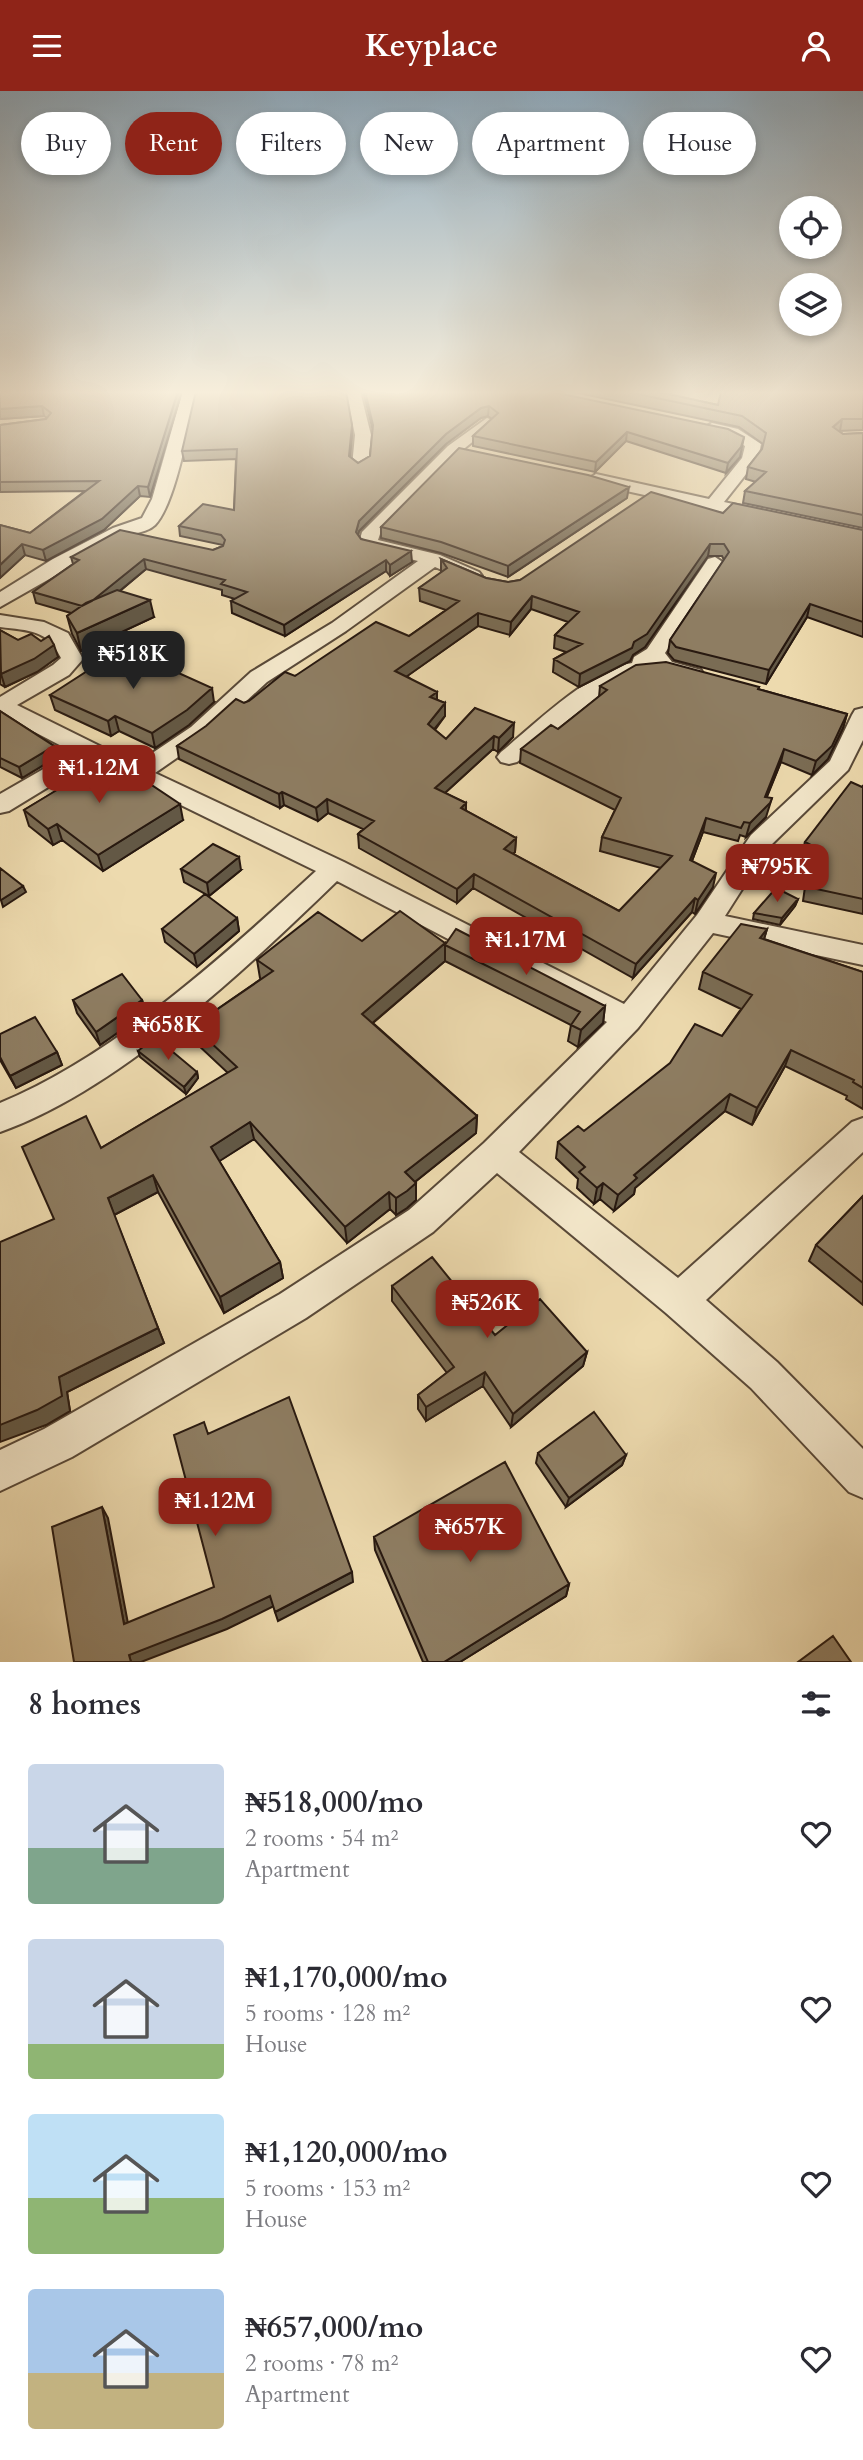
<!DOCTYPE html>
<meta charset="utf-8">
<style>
:root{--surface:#fff;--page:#f7f7f7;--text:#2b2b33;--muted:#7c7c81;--accent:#8f2418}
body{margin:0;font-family:Cardo,serif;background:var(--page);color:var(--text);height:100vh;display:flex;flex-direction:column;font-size:26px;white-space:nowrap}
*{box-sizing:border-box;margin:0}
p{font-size:23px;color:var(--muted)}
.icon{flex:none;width:38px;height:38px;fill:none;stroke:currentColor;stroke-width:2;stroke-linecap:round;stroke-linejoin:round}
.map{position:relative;height:1571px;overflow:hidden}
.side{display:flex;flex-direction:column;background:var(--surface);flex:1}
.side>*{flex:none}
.banner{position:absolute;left:21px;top:21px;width:822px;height:63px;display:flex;gap:14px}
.buttons{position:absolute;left:779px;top:105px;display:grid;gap:14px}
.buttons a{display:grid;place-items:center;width:63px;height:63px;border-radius:50%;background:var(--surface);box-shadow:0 4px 10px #0003;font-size:35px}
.price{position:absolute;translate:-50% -60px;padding:0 16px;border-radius:14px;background:var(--accent);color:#fff;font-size:23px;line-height:46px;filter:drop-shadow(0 2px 4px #0008)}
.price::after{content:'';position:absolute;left:50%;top:42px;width:21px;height:16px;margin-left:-10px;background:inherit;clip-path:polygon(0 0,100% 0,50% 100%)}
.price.current{background:#222;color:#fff}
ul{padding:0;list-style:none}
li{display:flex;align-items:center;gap:21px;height:175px;padding:0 28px}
li span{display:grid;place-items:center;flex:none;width:196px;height:140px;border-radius:7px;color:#555}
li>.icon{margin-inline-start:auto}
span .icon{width:84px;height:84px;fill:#fffc;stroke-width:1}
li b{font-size:30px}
h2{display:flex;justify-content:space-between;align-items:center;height:84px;padding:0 28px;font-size:30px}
.chip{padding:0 24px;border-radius:32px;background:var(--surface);box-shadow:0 4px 10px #0003;font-size:24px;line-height:63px}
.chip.current{background:var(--accent);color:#fff}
header{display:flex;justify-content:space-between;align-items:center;height:91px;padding:0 28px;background:var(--accent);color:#fff;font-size:32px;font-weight:800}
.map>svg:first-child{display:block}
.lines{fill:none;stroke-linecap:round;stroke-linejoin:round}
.street-casing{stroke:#594938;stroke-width:4}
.street{fill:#f3e7ca;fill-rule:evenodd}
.wall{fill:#7a6c54;stroke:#281910;stroke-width:2}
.shaded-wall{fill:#635845;stroke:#281910;stroke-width:2}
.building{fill:#8e7d62;stroke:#281910;stroke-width:2}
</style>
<header><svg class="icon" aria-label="menu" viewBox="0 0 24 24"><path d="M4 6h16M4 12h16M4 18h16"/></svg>Keyplace<svg class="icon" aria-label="person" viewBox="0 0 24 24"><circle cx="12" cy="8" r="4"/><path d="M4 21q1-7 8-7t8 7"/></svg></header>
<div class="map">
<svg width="863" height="1571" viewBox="0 0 863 1571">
<rect width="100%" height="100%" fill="#eddaae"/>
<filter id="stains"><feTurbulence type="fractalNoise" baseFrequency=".00286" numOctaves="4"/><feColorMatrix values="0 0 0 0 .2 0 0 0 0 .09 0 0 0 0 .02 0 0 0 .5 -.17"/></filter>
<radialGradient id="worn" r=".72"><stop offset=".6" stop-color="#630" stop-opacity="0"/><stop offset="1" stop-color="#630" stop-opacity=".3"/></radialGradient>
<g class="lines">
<!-- street casing -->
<g class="street-casing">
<path id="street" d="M 183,300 L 197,300 C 189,332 176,412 155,434 C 148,441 135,442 125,445 L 0,516 L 0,501 L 53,468 L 113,437 L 142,427 L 152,408 Z
M 346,300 L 360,300 L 371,344 L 368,375 L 360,380 L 352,375 L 355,344 Z
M 487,327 L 492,329 L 495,332 L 492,335 L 460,361 L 380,443 L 378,449 L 440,464 L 479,481 L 482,485 L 479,489 L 465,489 L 435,476 L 346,540 L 267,591 L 207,646 L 155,682 L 344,771 L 624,913 L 697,824 L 751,744 L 830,670 L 852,624 L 855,619 L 863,617 L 863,649 L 848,679 L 769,756 L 725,825 L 863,854 L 863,874 L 713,842 L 638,937 L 519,1061 L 678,1187 L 852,1031 L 863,1027 L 863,1061 L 706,1209 L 777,1271 L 863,1358 L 863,1407 L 849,1401 L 751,1297 L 666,1222 L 497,1082 L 433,1141 L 306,1227 L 72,1366 L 0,1400 L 0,1359 L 44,1338 L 280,1203 L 409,1119 L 484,1052 L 607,931 L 337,790 C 247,877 119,999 0,1041 L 0,1012 C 114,965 226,863 316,780 L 91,670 L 9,720 L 0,722 L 0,703 L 73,661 L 0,623 L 0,606 L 53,574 L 61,567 C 47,538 30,540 0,536 L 0,524 L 44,531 L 68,542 L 83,568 L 69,584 L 17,614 L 136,673 L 191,636 L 251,581 L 332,532 L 418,470 L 362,456 L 359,452 L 362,441 L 448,355 Z
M 712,332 L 738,338 L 761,353 L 758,368 L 724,411 L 769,421 L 772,425 L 769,429 L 763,430 L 590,392 L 588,388 L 596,383 L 709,408 L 742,367 L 745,355 L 727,345 L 706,340 L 704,337 Z
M 715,466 L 724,472 L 665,562 L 672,571 L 701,579 L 704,584 L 701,589 L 693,590 L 663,582 L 633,585 L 604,600 L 517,671 L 509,673 L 501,671 L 497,666 L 501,661 C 534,634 591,578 632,572 L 634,566 L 647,558 L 708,468 Z"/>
</g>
<!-- street -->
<use href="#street" class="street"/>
</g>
<!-- wall -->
<path class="wall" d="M 0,300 L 182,300 L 150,406 L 140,405 L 104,439 L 46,470 L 25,464 L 0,487 L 0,434 L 30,442 L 85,400 L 0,401 L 0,334 L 46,328 L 47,327 L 44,325 L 0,328 Z
M 363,300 L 548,300 L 740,366 L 726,382 L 626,350 L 595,381 L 473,355 L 473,345 L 492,328 L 488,325 L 481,327 L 446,353 L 359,440 L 358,444 L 361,448 L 412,471 L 390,485 L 386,480 L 285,545 L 232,522 L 231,510 L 235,508 L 222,504 L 222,499 L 146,478 L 120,500 L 154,526 L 81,560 L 72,543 L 67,525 L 71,522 L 36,512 L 33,501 L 73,473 L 71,466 L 213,459 L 223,455 L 223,454 L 180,445 L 179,435 L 234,419 L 236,368 L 184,370 L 182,360 L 352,334 L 352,344 L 350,366 L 358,372 L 370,365 L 373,340 Z
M 569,300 L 654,300 L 718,314 L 863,301 L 863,339 L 839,340 L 843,343 L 863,342 L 863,437 L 743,412 L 745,400 L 756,391 L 746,388 L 748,376 L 762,358 L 763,353 L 739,336 Z
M 627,407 L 508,486 L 441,462 L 381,447 L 381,436 Z
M 723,422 L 863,439 L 863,546 L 807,526 L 766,593 L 674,569 L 668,562 L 670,549 L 724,469 L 722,465 L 708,465 L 645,556 L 633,564 L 630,570 L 579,596 L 553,581 L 554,568 L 566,561 L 554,557 L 555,544 L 568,531 L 531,518 L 510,544 L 478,535 L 407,585 L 437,609 L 445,612 L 445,625 L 435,639 L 446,648 L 475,617 L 513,646 L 498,661 L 493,658 L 445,702 L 466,712 L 466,720 L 516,747 L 515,761 L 513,763 L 619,820 L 661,777 L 600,760 L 602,746 L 615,719 L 520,672 L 521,658 L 558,638 L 599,606 L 600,595 L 759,596 L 758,598 L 847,623 L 843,637 L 828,668 L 812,684 L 781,671 L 767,706 L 766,726 L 746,746 L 740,744 L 738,750 L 703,741 L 692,770 L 713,796 L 695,823 L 692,821 L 633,887 L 473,797 L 457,812 L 359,757 L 358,743 L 363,738 L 328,722 L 318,730 L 284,714 L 280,717 L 179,668 L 177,655 L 244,612 L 249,610 L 295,585 L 409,545 L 446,519 L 420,510 L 419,497 L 441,482 L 441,468 L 486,487 L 508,491 L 520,489 Z
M 0,539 L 18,549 L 58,566 L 37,581 L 5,596 L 0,593 Z
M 50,604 L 214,611 L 189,634 L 155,657 L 119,640 L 111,645 L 55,619 Z
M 0,620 L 54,655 L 57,666 L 22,687 L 0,676 Z
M 54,677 L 136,697 L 183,729 L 103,780 L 62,749 L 53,754 L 29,735 L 24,719 L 61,697 L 59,693 Z
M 863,695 L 863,823 L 803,810 L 809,768 L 801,765 L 805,751 Z
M 181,778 L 241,779 L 209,805 L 184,791 Z
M 798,808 L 795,815 L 780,834 L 753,828 L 754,822 Z
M 237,827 L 239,840 L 197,876 L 165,851 L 162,838 Z
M 767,838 L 764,848 L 863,881 L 863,1018 L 846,1008 L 847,1005 L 785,975 L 752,1034 L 725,1020 L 635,1097 L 634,1103 L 614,1120 L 600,1108 L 594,1113 L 577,1097 L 578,1088 L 556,1067 L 558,1051 L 584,1040 L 722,945 L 741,918 L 699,898 L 703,881 Z
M 362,850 L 445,852 L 605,915 L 603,932 L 578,956 L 568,950 L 571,934 L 445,870 L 373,932 L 477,1025 L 476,1042 L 415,1091 L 416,1109 L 407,1117 L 396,1124 L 390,1118 L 347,1152 L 254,1048 L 219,1070 L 280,1171 L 283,1187 L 224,1222 L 158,1101 L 114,1124 L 164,1252 L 67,1301 L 70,1320 L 46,1334 L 54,1128 L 101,1057 L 228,982 L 197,953 L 193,935 L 261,888 L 260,887 L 257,869 Z
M 73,909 L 142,909 L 146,922 L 100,954 L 77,922 Z
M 0,943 L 57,961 L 62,974 L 16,997 L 0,969 Z
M 138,960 L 197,981 L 198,987 L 186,1003 L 140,966 Z
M 863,1105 L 863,1214 L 809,1170 L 816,1154 Z
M 392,1195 L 495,1244 L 587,1261 L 583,1275 L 511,1336 L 483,1295 L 426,1330 L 418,1318 L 418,1304 L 447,1282 L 392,1210 Z
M 538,1362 L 626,1364 L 622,1374 L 566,1416 L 536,1372 Z
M 374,1446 L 569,1493 L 566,1505 L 460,1571 L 423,1571 L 375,1459 Z"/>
<!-- shaded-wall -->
<path class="shaded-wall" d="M 178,300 L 182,300 L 150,406 L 148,396 Z
M 42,315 L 44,325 L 0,328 L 0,318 Z
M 489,315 L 488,325 L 481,327 L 446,353 L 359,440 L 356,451 L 356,441 L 359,430 L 446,343 L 481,317 Z
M 842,328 L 840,340 L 831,348 L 833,336 Z
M 352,334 L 352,344 L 349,375 L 349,365 Z
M 627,341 L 626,350 L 595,381 L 596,371 Z
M 744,346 L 740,366 L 726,382 L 728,372 Z
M 138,395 L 140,405 L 104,439 L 46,470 L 43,459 Z
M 629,396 L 627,407 L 508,486 L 508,475 Z
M 22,453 L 25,464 L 0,487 L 0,474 Z
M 710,453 L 708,465 L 645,556 L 633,564 L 630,570 L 579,596 L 580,583 L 634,551 Z
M 411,460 L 412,471 L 390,485 L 390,474 Z
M 144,468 L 146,478 L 87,527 L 84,516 Z
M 386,469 L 386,480 L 285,545 L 284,534 Z
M 532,505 L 531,518 L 510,544 L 511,531 Z
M 150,509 L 154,526 L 81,560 L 77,542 Z
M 810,513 L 807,526 L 766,593 L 769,579 Z
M 478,522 L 478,535 L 396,593 L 395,580 Z
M 54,554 L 58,566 L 37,581 L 5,596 L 1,583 Z
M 212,597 L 214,611 L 189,634 L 155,657 L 152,642 Z
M 437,601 L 437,615 L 430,606 Z
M 445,612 L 445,625 L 428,646 L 428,633 Z
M 847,623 L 843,637 L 828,668 L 812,684 L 816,670 Z
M 115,625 L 119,640 L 111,645 L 108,630 Z
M 514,632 L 513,646 L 498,661 L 499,647 Z
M 494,645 L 493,658 L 435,711 L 435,697 Z
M 54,655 L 57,666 L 22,687 L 19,676 Z
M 784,658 L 781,671 L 761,719 L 765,706 Z
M 282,701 L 284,714 L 280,717 L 279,703 Z
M 772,707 L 766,726 L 746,746 L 750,732 Z
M 327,708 L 328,722 L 318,730 L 316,717 Z
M 466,712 L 466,726 L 461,717 Z
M 180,713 L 183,729 L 103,780 L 98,764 Z
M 706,727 L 703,741 L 687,783 L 690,769 Z
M 57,733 L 62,749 L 53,754 L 48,738 Z
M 516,747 L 515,761 L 503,772 L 504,758 Z
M 239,766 L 241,779 L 209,805 L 207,792 Z
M 716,782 L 713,796 L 695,823 L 698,809 Z
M 474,783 L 473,797 L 457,812 L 457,798 Z
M 23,795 L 26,801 L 3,816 L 1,809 Z
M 695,807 L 692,821 L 633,887 L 636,873 Z
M 798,808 L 795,815 L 780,834 L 782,827 Z
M 237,827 L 239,840 L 197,876 L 194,863 Z
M 767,838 L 762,855 L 760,847 Z
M 445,852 L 445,870 L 363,940 L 362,923 Z
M 142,909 L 146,922 L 100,954 L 96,941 Z
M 605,915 L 603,932 L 578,956 L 581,939 Z
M 791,959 L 785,975 L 752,1034 L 757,1017 Z
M 57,961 L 62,974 L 16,997 L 10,985 Z
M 197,981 L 198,987 L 186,1003 L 184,996 Z
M 730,1003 L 725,1020 L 635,1097 L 634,1103 L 614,1120 L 618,1104 L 634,1084 Z
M 477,1025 L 476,1042 L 406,1098 L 405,1081 Z
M 250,1031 L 254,1048 L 215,1073 L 211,1056 Z
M 153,1084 L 158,1101 L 114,1124 L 108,1107 Z
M 416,1092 L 416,1109 L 407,1117 L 396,1124 L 396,1107 Z
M 603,1092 L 600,1108 L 594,1113 L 597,1097 Z
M 389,1101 L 390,1118 L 347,1152 L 345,1136 Z
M 280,1171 L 283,1187 L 224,1222 L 220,1206 Z
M 158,1237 L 164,1252 L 67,1301 L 70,1320 L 46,1334 L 0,1351 L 0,1334 L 59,1286 Z
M 587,1261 L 583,1275 L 511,1336 L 513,1323 Z
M 485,1281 L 483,1295 L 426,1330 L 426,1316 Z
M 626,1364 L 622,1374 L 566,1416 L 569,1407 Z
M 102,1416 L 108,1427 L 130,1543 L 124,1533 Z
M 352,1481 L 353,1491 L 278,1530 L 275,1521 Z
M 569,1493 L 566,1505 L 460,1571 L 444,1571 Z
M 270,1505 L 274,1515 L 227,1538 L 141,1571 L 131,1571 L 129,1564 Z"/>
<!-- building -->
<path class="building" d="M 0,300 L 178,300 L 148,396 L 138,395 L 102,428 L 43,459 L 22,453 L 0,474 L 0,434 L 30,442 L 99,390 L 0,391 L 0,334 L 46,328 L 51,322 L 42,315 L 0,318 Z
M 196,300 L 346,300 L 352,334 L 349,365 L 358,372 L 370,365 L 373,334 L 365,300 L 548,300 L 728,338 L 744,346 L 741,356 L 728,372 L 627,341 L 596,371 L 473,345 L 498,322 L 489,315 L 481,317 L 446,343 L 359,430 L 356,441 L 361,448 L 411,460 L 390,474 L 386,469 L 284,534 L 231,510 L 247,501 L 221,493 L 225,489 L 144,468 L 92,510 L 82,515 L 33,501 L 79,469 L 71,466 L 120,439 L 213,459 L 223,455 L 225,449 L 221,444 L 179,435 L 203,413 L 234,419 L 237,358 L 182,360 Z
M 623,300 L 654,300 L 718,314 L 721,300 L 863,301 L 863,328 L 842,328 L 833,336 L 843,343 L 863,342 L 863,424 L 745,400 L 766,381 L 748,376 L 762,358 L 766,342 L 742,325 Z
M 459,357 L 588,384 L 629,396 L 508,475 L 441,451 L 381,436 Z
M 651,401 L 723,422 L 733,412 L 863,439 L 863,531 L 810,513 L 769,579 L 676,556 L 670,549 L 729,461 L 724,453 L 710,453 L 647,543 L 634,551 L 632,557 L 580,583 L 554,568 L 582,553 L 555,544 L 579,521 L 532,505 L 511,531 L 478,522 L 395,580 L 437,601 L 430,606 L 445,612 L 428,633 L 446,648 L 475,617 L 514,632 L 499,647 L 494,645 L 435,697 L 466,712 L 461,717 L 516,747 L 504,758 L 619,820 L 672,765 L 602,746 L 621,707 L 521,658 L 551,634 L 558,638 L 607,599 L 600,595 L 636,574 L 666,571 L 759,596 L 758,598 L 847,623 L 832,655 L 816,670 L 784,658 L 765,706 L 772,707 L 770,712 L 750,732 L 744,731 L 741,737 L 706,727 L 690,769 L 716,782 L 698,809 L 695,807 L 636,873 L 474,783 L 457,798 L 358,743 L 374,730 L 327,708 L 316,717 L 282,701 L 279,703 L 177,655 L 206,635 L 236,608 L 244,612 L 249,610 L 285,581 L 295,585 L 376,531 L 409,545 L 459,510 L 419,497 L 447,477 L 441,468 L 486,487 L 508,491 L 520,489 Z
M 117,499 L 150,509 L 77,542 L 67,525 L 86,512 Z
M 0,539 L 18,549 L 31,543 L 41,550 L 49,545 L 54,554 L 34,568 L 1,583 Z
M 123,557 L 212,597 L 187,619 L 152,642 L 115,625 L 108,630 L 50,604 Z
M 0,620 L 54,655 L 19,676 L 0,667 Z
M 77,663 L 98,674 L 101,672 L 136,697 L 147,691 L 180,713 L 98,764 L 57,733 L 48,738 L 24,719 L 65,694 L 54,677 Z
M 851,691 L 862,696 L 863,695 L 863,808 L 807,796 L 813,755 L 805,751 Z
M 213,753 L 239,766 L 207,792 L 181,778 Z
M 0,777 L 23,795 L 1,809 L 0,808 Z
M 776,797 L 798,808 L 782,827 L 754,822 Z
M 205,803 L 237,827 L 194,863 L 162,838 Z
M 400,820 L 445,852 L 362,923 L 477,1025 L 405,1081 L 416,1092 L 407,1100 L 396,1107 L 389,1101 L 345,1136 L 250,1031 L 211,1056 L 280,1171 L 220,1206 L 153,1084 L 108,1107 L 158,1237 L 59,1286 L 62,1305 L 37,1319 L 0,1334 L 0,1151 L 54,1128 L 22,1056 L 86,1025 L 101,1057 L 237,976 L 193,935 L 273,880 L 257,869 L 318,821 L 362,850 Z
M 741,833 L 767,838 L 760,847 L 863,881 L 863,997 L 853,991 L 854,989 L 791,959 L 757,1017 L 730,1003 L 634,1084 L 637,1087 L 618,1104 L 603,1092 L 597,1097 L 579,1081 L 585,1076 L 558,1051 L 578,1035 L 584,1040 L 670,972 L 695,933 L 722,945 L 752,904 L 703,881 Z
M 456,838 L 605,915 L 581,939 L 571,934 L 580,921 L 445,854 Z
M 122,883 L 142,909 L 96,941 L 73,909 Z
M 35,926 L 57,961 L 10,985 L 0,966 L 0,943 Z
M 155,946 L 197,981 L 184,996 L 138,960 Z
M 863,1105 L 863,1192 L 816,1154 Z
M 432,1166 L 495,1244 L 540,1208 L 587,1261 L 513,1323 L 485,1281 L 426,1316 L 418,1304 L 454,1276 L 392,1195 Z
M 289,1306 L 352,1481 L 275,1521 L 270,1505 L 222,1528 L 129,1564 L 131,1571 L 74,1571 L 52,1436 L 102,1416 L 124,1533 L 214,1496 L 174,1344 L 204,1331 L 208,1343 Z
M 594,1321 L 626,1364 L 569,1407 L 538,1362 Z
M 505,1371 L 569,1493 L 444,1571 L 428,1571 L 374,1446 Z
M 833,1545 L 851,1571 L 798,1571 Z"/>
<!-- sky -->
<linearGradient id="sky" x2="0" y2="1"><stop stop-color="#8fa9bb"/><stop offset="0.58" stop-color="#f7eedb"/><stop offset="1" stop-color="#f7eedb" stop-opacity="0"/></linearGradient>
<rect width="863" height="520" fill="url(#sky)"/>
<rect width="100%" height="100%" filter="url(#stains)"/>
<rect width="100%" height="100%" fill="url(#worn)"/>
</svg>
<div class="buttons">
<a><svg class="icon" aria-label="locate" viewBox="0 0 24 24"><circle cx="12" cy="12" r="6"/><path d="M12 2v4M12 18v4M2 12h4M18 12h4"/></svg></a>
<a><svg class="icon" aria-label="layers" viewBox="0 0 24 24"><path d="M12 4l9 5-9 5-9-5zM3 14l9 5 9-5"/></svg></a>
</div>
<b class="price current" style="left:133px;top:600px">₦518K</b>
<b class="price" style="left:99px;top:714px">₦1.12M</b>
<b class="price" style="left:777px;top:813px">₦795K</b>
<b class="price" style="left:526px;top:886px">₦1.17M</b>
<b class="price" style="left:168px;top:971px">₦658K</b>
<b class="price" style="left:487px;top:1249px">₦526K</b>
<b class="price" style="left:215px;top:1447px">₦1.12M</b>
<b class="price" style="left:470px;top:1473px">₦657K</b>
<div class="banner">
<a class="chip">Buy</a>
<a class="chip current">Rent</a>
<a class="chip">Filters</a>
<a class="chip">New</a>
<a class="chip">Apartment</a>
<a class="chip">House</a>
</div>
</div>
<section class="side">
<h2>8 homes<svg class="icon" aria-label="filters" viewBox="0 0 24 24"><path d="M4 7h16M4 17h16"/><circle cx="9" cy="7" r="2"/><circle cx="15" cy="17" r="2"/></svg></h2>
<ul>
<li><span style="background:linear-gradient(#c9d6e8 60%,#7fa58c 0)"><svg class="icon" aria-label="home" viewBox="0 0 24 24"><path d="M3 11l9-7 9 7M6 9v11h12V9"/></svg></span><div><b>₦518,000/mo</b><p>2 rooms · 54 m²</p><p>Apartment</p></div><svg class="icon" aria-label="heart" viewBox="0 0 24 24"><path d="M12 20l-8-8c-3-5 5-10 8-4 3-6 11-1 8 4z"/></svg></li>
<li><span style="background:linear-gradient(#c9d6e8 75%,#8fb573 0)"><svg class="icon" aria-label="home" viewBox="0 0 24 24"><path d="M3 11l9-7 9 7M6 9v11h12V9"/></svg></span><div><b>₦1,170,000/mo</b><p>5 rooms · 128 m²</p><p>House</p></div><svg class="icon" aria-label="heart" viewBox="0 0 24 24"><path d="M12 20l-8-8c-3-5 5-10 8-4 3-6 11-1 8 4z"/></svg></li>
<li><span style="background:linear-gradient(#bfe0f5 60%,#8fb573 0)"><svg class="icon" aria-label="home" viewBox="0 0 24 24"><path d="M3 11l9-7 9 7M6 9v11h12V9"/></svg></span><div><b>₦1,120,000/mo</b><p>5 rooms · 153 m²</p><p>House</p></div><svg class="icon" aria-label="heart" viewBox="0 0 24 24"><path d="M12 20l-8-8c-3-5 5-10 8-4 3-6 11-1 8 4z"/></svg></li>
<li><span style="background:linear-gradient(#a9c7e8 60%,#c2b280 0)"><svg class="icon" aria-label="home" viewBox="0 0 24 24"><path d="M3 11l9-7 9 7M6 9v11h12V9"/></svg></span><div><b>₦657,000/mo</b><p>2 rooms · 78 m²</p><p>Apartment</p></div><svg class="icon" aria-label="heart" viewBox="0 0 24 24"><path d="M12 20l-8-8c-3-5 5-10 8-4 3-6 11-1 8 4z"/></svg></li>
</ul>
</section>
